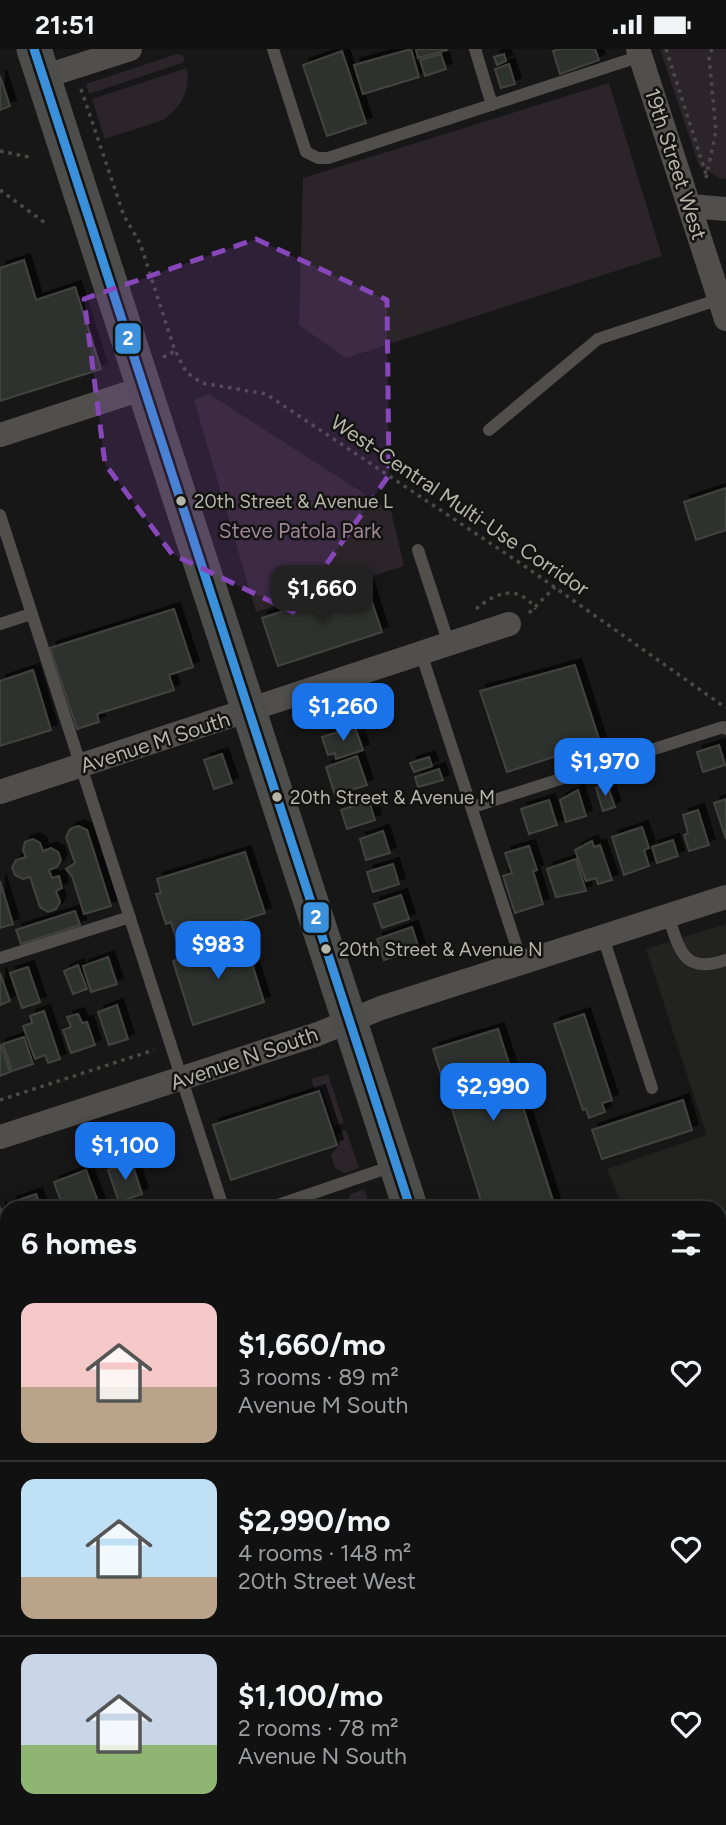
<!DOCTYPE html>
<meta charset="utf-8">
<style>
:root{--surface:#111;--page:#1e1f1f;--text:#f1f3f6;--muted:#9c9d9f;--line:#303131;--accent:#1a73e8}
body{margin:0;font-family:Figtree,sans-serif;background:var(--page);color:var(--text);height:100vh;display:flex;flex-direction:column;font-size:26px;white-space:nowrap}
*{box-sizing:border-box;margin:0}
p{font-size:23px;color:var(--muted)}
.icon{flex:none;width:38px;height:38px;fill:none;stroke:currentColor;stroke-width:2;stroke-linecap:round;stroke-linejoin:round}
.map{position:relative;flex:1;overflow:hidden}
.drawer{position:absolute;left:0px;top:1152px;width:726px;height:625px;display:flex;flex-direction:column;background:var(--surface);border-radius:21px 21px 0 0;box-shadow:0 7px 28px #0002,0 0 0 2px var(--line)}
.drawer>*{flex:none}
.price{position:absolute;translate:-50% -60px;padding:0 16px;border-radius:14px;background:var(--accent);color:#fff;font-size:23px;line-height:46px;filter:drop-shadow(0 2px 4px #0008)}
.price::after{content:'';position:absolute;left:50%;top:42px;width:21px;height:16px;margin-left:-10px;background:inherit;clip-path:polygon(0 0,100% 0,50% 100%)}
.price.active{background:#222;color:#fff}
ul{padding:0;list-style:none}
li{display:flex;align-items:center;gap:21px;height:175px;padding:0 21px}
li+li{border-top:2px solid var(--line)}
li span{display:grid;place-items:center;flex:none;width:196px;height:140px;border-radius:14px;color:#555}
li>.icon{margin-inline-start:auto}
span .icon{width:84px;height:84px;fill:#fffc;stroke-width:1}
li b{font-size:30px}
h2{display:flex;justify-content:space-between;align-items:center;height:84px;padding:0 21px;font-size:30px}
.status{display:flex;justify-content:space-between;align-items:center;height:49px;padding:0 35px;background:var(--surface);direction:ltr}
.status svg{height:19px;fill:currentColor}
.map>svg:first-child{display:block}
.built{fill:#222321}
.green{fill:#2b252a}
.building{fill:#2f302f;stroke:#434340;stroke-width:2;filter:url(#shadow)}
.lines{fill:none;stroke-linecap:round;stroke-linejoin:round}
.path{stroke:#4a4a47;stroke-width:3.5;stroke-dasharray:3.5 5;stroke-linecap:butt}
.service{stroke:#504f4c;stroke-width:12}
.minor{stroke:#504f4c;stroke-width:24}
.secondary{stroke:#4d4d4b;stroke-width:35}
.bus-1-casing{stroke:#131311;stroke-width:14}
.bus-1{stroke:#3a90db;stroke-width:9}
.marked{fill:#8747bb;fill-opacity:0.2;stroke:#8747bb;stroke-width:5;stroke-dasharray:14 9;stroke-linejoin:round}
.bus-dot{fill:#b6b5aa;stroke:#131311;stroke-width:2.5}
.labels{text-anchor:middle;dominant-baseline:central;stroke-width:5;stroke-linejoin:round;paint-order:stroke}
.bus-label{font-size:19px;fill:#b6b5aa;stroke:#131311;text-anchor:start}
.street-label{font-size:21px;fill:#b6b5aa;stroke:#131311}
.park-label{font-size:21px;fill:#9f8498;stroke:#131311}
.line-badge{stroke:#131311;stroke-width:2.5}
.badge-label{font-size:19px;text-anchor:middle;font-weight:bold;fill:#fff}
</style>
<div class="status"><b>21:51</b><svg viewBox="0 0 49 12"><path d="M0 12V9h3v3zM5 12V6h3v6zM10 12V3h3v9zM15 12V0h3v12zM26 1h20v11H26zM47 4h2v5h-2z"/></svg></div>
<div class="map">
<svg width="726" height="1776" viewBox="0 0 726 1776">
<defs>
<filter id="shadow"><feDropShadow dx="6" dy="-6" stdDeviation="0" flood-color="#0009"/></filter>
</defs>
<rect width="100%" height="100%" fill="#171717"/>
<!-- built -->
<path class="built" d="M 726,875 L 726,1286 L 719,1285 L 719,1158 L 623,1158 L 607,1120 L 707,1086 L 646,900 Z"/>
<!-- green -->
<path class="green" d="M 660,0 L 726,0 L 726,130 L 719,129 L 699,117 Z
M 177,5 L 183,6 L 185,13 L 89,45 L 86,35 Z
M 187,19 C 190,42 182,58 163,71 L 105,90 L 92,50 Z
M 609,34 L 662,207 L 346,309 L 299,276 L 303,129 Z
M 209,345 L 391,462 L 404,517 L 256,563 L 194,351 Z
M 328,1025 L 344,1074 L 334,1077 L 322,1040 L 315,1041 L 311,1030 Z
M 346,1081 L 359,1119 L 345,1124 L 335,1119 L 331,1106 L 340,1095 L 337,1085 Z
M 364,1140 L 370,1158 L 346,1158 L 350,1145 Z"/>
<!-- building -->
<path class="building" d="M 411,0 L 419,28 L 363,45 L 354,16 Z
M 416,0 L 446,0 L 447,1 L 418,9 Z
M 559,0 L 595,0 L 599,11 L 560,25 L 553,2 Z
M 342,2 L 366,74 L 327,87 L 303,16 Z
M 441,5 L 446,20 L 425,27 L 420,11 Z
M 504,5 L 506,12 L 497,16 L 494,8 Z
M 509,15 L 515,35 L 501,39 L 495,20 Z
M 0,27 L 10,57 L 0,61 Z
M 24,211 L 36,251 L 75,238 L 101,320 L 0,352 L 0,219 Z
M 726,439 L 726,481 L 696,491 L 684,453 Z
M 366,535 L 382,583 L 278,617 L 262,569 Z
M 174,560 L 193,618 L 169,626 L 174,641 L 97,665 L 99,673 L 77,680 L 50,599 Z
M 575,616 L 600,693 L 507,723 L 480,642 Z
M 33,621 L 51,681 L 0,697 L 0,632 Z
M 355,678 L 363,701 L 336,710 L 335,704 L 328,706 L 322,688 Z
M 719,696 L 725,716 L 703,723 L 697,703 Z
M 222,705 L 232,734 L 214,740 L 204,711 Z
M 357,707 L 367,736 L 335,746 L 326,718 Z
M 429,708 L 432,717 L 414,723 L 410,714 Z
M 439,720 L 443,731 L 418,738 L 415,728 Z
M 607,735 L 615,758 L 603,762 L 596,739 Z
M 578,741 L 586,767 L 566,773 L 560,751 Z
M 726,750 L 726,790 L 714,754 Z
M 549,751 L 557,776 L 529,785 L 521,760 Z
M 369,752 L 375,771 L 347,780 L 341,761 Z
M 698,761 L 709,796 L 689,802 L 684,786 L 688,784 L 683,766 Z
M 78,777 L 87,781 L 111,857 L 84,865 L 72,827 L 66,820 L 75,814 L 66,788 L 70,780 Z
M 642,778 L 649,799 L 644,801 L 649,817 L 624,826 L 612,788 Z
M 383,782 L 390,804 L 366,811 L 360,790 Z
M 33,790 L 40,794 L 43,802 L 51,799 L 58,803 L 61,811 L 57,818 L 49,821 L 52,829 L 59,827 L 62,839 L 56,842 L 60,853 L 56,860 L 48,863 L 40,858 L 30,828 L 23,830 L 15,826 L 12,818 L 16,811 L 26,808 L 23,801 L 25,793 Z
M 673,791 L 678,807 L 657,814 L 652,798 Z
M 592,792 L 594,798 L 600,796 L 612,831 L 598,835 L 596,829 L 586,832 L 575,801 Z
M 529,797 L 537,821 L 533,822 L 543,855 L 515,864 L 503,827 L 512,824 L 505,804 Z
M 245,803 L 265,864 L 177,892 L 171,873 L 166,875 L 156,845 L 161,844 L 157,830 Z
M 576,810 L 586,842 L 556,848 L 547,820 Z
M 393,815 L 399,835 L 373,843 L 367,823 Z
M 0,832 L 13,875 L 0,879 Z
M 401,846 L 409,870 L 382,879 L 374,855 Z
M 75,862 L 80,876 L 21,895 L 16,881 Z
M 412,878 L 419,900 L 384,911 L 377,890 Z
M 244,889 L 264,953 L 193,976 L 173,912 Z
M 108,908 L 117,935 L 91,943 L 83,917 Z
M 78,916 L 87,940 L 73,945 L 64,922 Z
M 28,918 L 40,953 L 22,959 L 10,924 Z
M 0,924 L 10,952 L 0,956 Z
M 117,956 L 128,990 L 109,996 L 98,963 Z
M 44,962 L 60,1010 L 48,1014 L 45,1006 L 35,1010 L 23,977 L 32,974 L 30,967 Z
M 78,965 L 82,974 L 87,973 L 95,996 L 71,1004 L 63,981 L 71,978 L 67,968 Z
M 584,965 L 612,1051 L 602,1054 L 605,1063 L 589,1069 L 586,1060 L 583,1061 L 554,975 Z
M 498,980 L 555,1158 L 483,1158 L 433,1000 Z
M 24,988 L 33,1015 L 12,1022 L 3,995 Z
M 1,996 L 10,1023 L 0,1027 L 0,997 Z
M 319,1042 L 337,1096 L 231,1131 L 213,1076 Z
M 683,1051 L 692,1081 L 602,1110 L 592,1081 Z
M 132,1114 L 142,1145 L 119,1153 L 108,1121 Z
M 86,1121 L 100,1158 L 63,1158 L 54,1133 Z
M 36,1145 L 41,1158 L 12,1158 L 10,1154 Z
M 0,1158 L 7,1180 L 7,1194 L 0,1196 Z
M 726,1380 L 726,1405 L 719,1384 Z
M 7,1443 L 7,1479 L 0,1481 L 0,1445 Z
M 7,1587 L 7,1615 L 0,1595 L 0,1590 Z
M 158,1769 L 284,1769 L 286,1776 L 160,1776 Z
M 463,1769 L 500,1769 L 478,1776 L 465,1776 Z"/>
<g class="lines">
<!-- path -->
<path class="path" d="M 666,0 L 706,125
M 81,40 L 124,167 L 140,194 L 174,299 L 186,323 L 202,334 L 266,345 L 523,516 L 726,659
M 0,102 L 33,109
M 706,129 L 716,82 L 709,8 L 712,0
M 0,141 L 48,176
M 163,308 L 171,305 L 174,299
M 476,560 C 496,543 518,535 536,560
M 529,564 L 555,538
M 0,1051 L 154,1001
M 719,1302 L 726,1301"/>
<!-- service -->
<path class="service" d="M 273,0 L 306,103 L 318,109 L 328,109 L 641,7
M 475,0 L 492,56
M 489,381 L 598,290 L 720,250
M 0,466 L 223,1158
M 418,501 L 449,595
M 0,575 L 31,565
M 421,604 L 522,914
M 473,758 L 723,678 L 726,680
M 668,867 C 680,901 683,926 726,911
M 603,888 L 652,1039
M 0,909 L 130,868
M 272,1158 L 396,1116
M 0,1307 L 7,1304
M 719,1513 L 726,1534
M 421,1769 L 423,1776"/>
<!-- minor -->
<path class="minor" d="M 638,0 L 726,270
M 43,28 L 130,0
M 691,157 L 726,160
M 0,386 L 144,339
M 0,743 L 509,575
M 0,1088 L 318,985 L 381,959 L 726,848
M 0,1530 L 7,1527
M 0,1739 L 7,1761"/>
<!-- secondary -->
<path class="secondary" d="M 34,0 L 410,1158
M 719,1740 L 726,1738
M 604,1776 L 625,1769"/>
<!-- bus-1 casing -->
<g class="bus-1-casing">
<path id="bus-1" d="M 34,0 L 410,1158"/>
</g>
<!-- bus-1 -->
<use href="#bus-1" class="bus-1"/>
</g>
<!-- marked area -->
<path class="marked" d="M 256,190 L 387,251 L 389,426 L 293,563 L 172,505 L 105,415 L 84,250 Z"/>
<!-- markers -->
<g class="bus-dot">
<circle cx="181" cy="452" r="6"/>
<circle cx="277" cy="748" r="6"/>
<circle cx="326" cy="900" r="6"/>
</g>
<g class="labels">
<!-- bus labels -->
<g class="bus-label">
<text x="194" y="452">20th Street &amp; Avenue L</text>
<text x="290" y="748">20th Street &amp; Avenue M</text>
<text x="339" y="900">20th Street &amp; Avenue N</text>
</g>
<!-- street labels -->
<g class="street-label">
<text transform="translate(676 115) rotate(72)">19th Street West</text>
<text transform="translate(460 456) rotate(34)">West-Central Multi-Use Corridor</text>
<text transform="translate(155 693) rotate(-18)">Avenue M South</text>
<text transform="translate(244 1009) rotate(-19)">Avenue N South</text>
</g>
<!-- park labels -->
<g class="park-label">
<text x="300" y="481">Steve Patola Park</text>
</g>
</g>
<g class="line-badge">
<rect x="114" y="273" width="28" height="33" rx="7" fill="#3a90db"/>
<rect x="302" y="852" width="28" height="33" rx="7" fill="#3a90db"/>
</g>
<g class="badge-label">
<text x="128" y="296">2</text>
<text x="316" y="875">2</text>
</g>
</svg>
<b class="price active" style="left:322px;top:576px">$1,660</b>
<b class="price" style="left:343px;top:694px">$1,260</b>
<b class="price" style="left:605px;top:749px">$1,970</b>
<b class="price" style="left:218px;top:932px">$983</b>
<b class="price" style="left:493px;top:1074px">$2,990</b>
<b class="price" style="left:125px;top:1133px">$1,100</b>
<section class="drawer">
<h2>6 homes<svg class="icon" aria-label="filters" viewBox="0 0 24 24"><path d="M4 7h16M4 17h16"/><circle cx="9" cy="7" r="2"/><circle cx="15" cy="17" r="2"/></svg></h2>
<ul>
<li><span style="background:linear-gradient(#f6c9c9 60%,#b9a48a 0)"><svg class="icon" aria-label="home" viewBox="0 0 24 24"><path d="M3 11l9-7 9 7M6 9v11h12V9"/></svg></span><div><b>$1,660/mo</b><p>3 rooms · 89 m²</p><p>Avenue M South</p></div><svg class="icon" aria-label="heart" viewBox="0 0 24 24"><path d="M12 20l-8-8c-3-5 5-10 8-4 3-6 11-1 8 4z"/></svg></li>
<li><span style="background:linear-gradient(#bfe0f5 70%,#b9a48a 0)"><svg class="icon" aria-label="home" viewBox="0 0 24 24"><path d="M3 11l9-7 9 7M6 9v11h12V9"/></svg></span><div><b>$2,990/mo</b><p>4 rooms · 148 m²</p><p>20th Street West</p></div><svg class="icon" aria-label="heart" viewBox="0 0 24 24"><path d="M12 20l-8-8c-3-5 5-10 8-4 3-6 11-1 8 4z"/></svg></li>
<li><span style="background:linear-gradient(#c9d6e8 65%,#8fb573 0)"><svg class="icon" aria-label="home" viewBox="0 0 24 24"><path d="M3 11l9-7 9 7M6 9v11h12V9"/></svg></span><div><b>$1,100/mo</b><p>2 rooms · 78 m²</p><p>Avenue N South</p></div><svg class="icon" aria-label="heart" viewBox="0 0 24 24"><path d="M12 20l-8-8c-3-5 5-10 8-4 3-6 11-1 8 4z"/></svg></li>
</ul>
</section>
</div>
